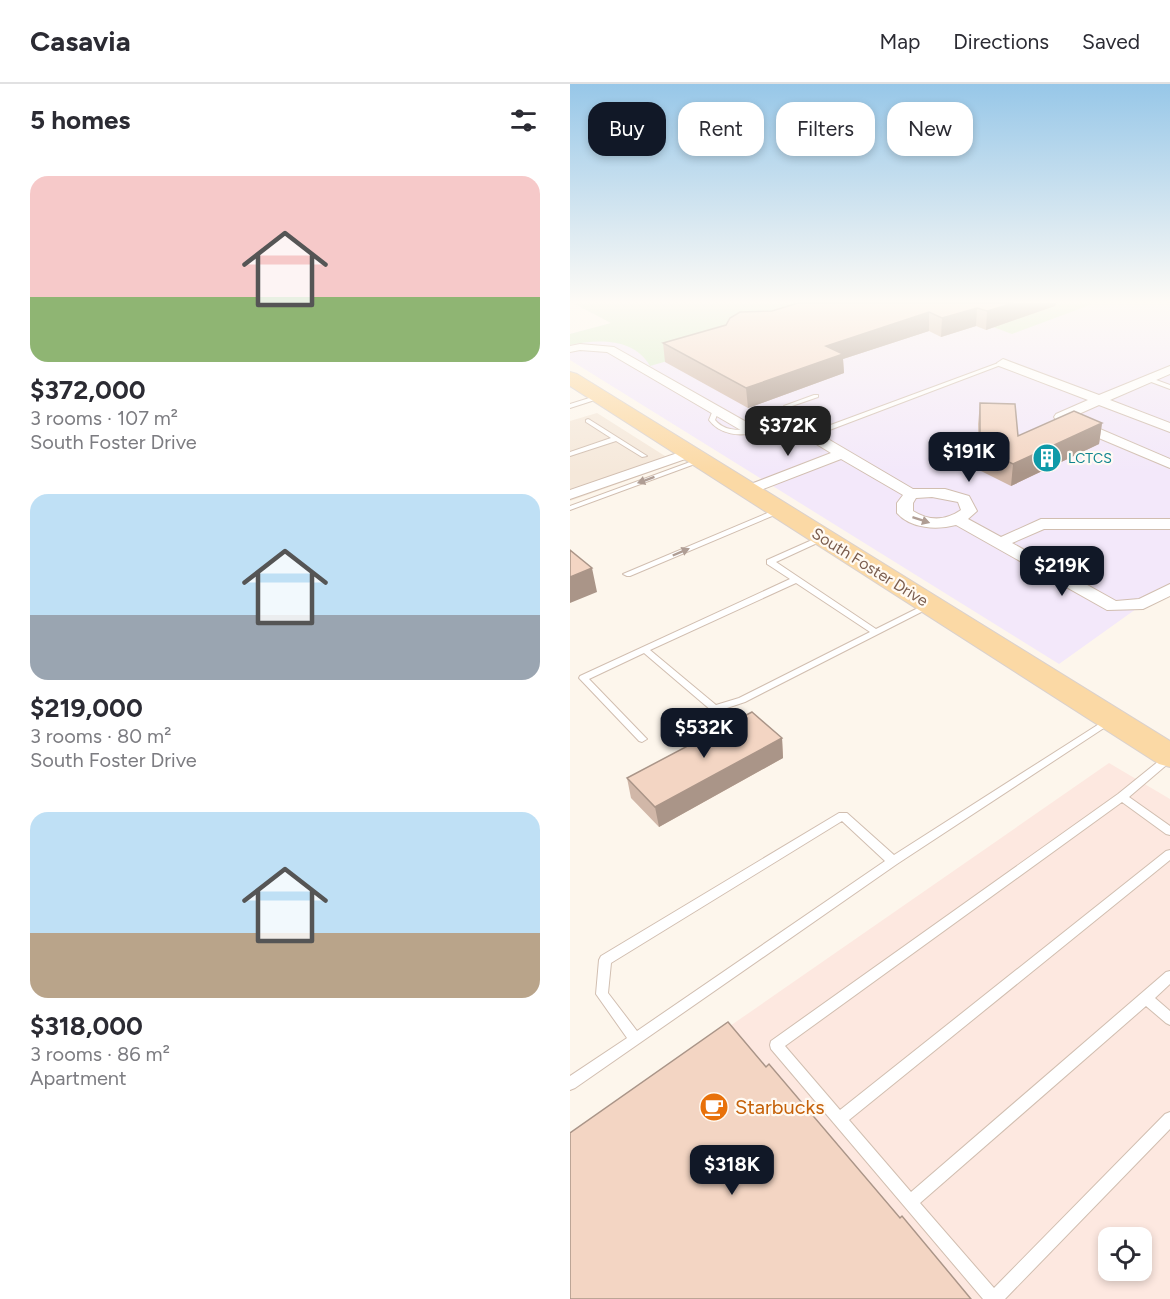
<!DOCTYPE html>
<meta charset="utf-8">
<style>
:root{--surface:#fff;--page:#f2f2f3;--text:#2b2b33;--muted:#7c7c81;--line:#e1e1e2;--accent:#111827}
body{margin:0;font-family:Figtree,sans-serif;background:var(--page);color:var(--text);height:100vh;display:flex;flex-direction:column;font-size:22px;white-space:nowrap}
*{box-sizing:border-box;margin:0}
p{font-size:20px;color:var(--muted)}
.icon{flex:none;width:33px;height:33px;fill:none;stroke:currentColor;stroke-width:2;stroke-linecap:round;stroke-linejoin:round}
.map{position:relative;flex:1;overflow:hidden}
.panel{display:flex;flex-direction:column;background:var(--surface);width:570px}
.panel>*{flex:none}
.banner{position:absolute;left:18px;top:18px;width:492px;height:54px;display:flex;gap:12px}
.buttons{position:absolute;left:528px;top:1143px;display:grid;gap:12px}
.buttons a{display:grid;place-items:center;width:54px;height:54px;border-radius:12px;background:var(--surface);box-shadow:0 3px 9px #0003;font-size:30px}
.price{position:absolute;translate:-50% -51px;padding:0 14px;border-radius:12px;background:var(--accent);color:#fff;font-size:20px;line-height:39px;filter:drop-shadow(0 2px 3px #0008)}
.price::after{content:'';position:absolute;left:50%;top:36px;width:18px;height:14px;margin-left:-9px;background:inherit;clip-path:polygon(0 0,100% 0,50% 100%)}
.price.active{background:#222;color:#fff}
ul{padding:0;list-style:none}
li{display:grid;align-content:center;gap:12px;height:318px;padding:0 30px}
li span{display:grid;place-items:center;height:186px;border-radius:18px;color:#555}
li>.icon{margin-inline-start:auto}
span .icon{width:108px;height:108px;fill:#fffc;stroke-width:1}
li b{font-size:26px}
h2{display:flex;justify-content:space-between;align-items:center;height:72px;padding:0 30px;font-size:26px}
.chip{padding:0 21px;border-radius:18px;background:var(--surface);box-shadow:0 3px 9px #0003;font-size:21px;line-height:54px}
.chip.active{background:var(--accent);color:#fff}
header{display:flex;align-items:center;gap:36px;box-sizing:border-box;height:84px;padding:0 30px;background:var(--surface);border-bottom:2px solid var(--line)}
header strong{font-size:28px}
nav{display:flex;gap:33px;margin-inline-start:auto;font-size:21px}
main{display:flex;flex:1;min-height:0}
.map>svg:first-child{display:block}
.residential{fill:#f5e8da}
.commercial{fill:#fde8e0;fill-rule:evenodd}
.education{fill:#f3e8fa}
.green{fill:#d8ecc9}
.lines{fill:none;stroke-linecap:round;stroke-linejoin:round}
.service-casing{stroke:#d1beb0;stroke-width:2}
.minor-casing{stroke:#d1beb0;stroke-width:2}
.primary-casing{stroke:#dad1cd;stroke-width:2}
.service{fill:#fff;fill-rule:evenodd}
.minor{fill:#fff;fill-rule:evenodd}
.primary{fill:#fbd9a5;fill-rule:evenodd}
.wall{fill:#d1b7a8}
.shaded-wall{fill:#aa9588}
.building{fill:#f3d5c3;stroke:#aa9588;stroke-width:1.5}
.oneway{fill:#af9d94}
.labels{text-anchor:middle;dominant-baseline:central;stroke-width:4.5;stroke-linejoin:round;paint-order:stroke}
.far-culture-label{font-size:14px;fill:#0d838f;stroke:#fffaf3;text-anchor:start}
.street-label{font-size:16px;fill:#7a5c4d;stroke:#fffaf3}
.near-food-label{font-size:20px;fill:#c56008;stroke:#fffaf3;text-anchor:start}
</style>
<header>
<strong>Casavia</strong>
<nav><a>Map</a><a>Directions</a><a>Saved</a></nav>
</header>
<main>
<section class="panel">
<h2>5 homes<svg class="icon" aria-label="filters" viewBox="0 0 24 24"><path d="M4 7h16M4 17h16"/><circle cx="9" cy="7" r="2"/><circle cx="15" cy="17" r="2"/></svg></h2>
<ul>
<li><span style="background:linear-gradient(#f6c9c9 65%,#8fb573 0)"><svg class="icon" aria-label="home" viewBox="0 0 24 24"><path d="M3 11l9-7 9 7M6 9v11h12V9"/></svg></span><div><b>$372,000</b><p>3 rooms · 107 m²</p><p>South Foster Drive</p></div></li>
<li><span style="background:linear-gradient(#bfe0f5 65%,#9aa5b1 0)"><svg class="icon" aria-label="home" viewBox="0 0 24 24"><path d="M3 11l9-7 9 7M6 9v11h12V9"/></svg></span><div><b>$219,000</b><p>3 rooms · 80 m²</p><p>South Foster Drive</p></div></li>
<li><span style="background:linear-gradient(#bfe0f5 65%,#b9a48a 0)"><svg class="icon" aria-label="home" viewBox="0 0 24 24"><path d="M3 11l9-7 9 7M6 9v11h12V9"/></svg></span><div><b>$318,000</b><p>3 rooms · 86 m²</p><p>Apartment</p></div></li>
</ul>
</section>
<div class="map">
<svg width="600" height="1215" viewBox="0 0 600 1215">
<rect width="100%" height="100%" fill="#fdf6ec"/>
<!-- residential -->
<path class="residential" d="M 27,329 L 106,379 L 0,417 L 0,337 Z"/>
<!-- commercial -->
<path class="commercial" d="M 539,679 L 600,715 L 600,1215 L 0,1215 L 0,1053 ZM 538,1154 L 572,1154 L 572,1186 L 538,1186 Z"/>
<!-- education -->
<path class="education" d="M 3,219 L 600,219 L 600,505 L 573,520 L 489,580 L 0,276 L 0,250 L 41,239 Z"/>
<!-- green -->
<path class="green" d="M 3,219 L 268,219 L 160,259 L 80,282 C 64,254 29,255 0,261 L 0,250 L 41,239 Z
M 476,219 L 525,219 L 442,250 L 423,243 Z"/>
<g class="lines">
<!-- service casing -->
<g class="service-casing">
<path id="service" d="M 431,278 L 436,279 L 241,353 L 239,352 L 239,350 L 253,345 L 214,322 L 244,311 L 248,311 L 248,313 L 222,322 L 258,342 Z
M 578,293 L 600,301 L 600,305 L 576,296 L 575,295 Z
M 29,311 L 31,312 L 31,314 L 0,324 L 0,320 Z
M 146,324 L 149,326 L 145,336 C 155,348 169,346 183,345 L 186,347 C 171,354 149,350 139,336 L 143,326 Z
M 18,335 L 20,336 L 77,372 L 72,373 L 46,357 L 0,372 L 0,368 L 41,354 L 16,338 L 16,336 Z
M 131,374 L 133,375 L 133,377 L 0,426 L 0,422 Z
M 207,425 L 210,425 L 214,427 L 60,492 L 57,492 L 53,490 Z
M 251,452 L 254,452 L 258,454 L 206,478 L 306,545 L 356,520 L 362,520 L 363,522 L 175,618 L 145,628 L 142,627 L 74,569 L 19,595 L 75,653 L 77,655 L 72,658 L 69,657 L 9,594 L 10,592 L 220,495 L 197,480 L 197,476 ZM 226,499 L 300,548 L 169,614 L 146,621 L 80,566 Z
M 540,633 L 545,636 L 543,638 L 327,780 L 5,1004 L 0,1006 L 0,992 L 57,954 L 26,910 L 29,876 L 31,872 L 269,729 L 277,729 L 324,771 ZM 272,737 L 315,777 L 67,947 L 38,909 L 41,879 Z
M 598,671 L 600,671 L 600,678 L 559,713 L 600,742 L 600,751 L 596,750 L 552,718 L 215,962 L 270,1026 L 596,767 L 600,766 L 600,776 L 279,1036 L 341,1108 L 596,888 L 600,887 L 600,900 L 585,914 L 600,927 L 600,941 L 596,939 L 576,922 L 350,1119 L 424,1204 L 595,1030 L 600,1028 L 600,1045 L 435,1215 L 413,1215 L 201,965 L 200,961 L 201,957 L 548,710 L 595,672 Z"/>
</g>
<!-- minor casing -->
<g class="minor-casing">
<path id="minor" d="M 10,260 L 44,263 L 194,348 L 246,348 L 343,405 L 375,405 L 399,412 L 407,427 L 398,435 L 431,453 L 471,435 L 600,435 L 600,445 L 474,445 L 442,459 L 546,517 L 569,515 L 600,500 L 600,512 L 573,525 L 537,526 L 386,441 C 367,446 341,445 327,429 L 327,419 L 333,411 L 271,375 L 183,409 L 173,409 L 171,406 L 173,403 L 261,369 L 238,355 L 212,357 L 186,355 L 37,268 L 10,266 L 0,268 L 0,262 ZM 362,413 L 388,418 L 391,426 C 375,437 359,437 343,427 L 343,419 L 346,414 Z
M 433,275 L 529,311 L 600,282 L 600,290 L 540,316 L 600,339 L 600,348 L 529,321 L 502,333 L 600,375 L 600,384 L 486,336 L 484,333 L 486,330 L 518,316 L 429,282 L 427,279 Z
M 119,365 L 126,369 L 124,372 L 0,415 L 0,406 Z"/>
</g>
<!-- primary casing -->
<g class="primary-casing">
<path id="primary" d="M 0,288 L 7,290 L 600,657 L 600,683 L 589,680 L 0,302 Z"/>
</g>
<!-- service -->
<use href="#service" class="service"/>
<!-- minor -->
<use href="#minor" class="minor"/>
<!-- primary -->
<use href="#primary" class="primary"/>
</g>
<!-- wall -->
<path class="wall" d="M 485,222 L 416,246 L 406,242 L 371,253 L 359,247 L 273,275 L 274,289 L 178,324 L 95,278 L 93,259 L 156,241 L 170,228 Z
M 410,319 L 448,352 L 532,339 L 529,360 L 441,402 L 409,386 L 408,340 Z
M 212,654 L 213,674 L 89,743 L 61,714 L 57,694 Z"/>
<!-- shaded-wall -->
<path class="shaded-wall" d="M 444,219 L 486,219 L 485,222 L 416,246 L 417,227 Z
M 407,224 L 406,242 L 371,253 L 372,234 Z
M 359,228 L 359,247 L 273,275 L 274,289 L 178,324 L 176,304 L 256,262 Z
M 532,339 L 529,360 L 441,402 L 443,380 Z
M 22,484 L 27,508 L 0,519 L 0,493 Z
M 212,654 L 213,674 L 89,743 L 85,723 Z"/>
<!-- building -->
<path class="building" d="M 228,219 L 444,219 L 417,227 L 407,224 L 372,234 L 359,228 L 256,262 L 273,270 L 176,304 L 93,259 L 156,241 L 160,234 L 170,228 L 202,227 Z
M 410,319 L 445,320 L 448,352 L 504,327 L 532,339 L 443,380 L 410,364 Z
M 0,466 L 22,484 L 0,493 Z
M 182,628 L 212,654 L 85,723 L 57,694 Z
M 158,938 L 196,983 L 199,980 L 330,1134 L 332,1132 L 401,1215 L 0,1215 L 0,1049 Z"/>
<!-- one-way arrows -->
<defs><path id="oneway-solid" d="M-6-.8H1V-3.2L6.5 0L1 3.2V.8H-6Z" transform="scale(1.5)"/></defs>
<g class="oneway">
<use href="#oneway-solid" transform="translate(76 396) rotate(160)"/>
<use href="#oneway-solid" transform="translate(351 436) rotate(18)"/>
<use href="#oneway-solid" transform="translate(111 468) rotate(-23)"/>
</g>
<!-- sky -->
<linearGradient id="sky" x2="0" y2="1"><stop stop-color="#97c7e8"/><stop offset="0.56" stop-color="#fefbf6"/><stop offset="1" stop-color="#fefbf6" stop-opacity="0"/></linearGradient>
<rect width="600" height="389" fill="url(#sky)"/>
<!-- icons -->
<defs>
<g id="building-disc" transform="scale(1.5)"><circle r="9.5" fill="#0f9aa8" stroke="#fffaf3"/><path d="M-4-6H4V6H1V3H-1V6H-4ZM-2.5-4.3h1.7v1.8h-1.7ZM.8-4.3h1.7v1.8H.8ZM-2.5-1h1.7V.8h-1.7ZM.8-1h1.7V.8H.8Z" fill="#fff"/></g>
<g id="cafe-disc" transform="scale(1.5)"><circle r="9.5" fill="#e8710a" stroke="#fffaf3"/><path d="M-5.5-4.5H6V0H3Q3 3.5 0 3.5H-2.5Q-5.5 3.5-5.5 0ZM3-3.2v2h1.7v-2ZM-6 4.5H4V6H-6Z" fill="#fff"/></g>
</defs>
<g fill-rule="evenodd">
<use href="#building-disc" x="477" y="374"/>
<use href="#cafe-disc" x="144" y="1023"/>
</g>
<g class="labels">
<!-- far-culture labels -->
<g class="far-culture-label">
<text x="498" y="374">LCTCS</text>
</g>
<!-- street labels -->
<g class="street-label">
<text transform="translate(300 483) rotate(32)">South Foster Drive</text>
</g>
<!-- near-food labels -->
<g class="near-food-label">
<text x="165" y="1023">Starbucks</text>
</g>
</g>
</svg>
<div class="buttons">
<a><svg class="icon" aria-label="locate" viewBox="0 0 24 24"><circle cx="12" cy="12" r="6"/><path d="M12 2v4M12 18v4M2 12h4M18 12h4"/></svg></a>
</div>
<b class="price active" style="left:218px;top:373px">$372K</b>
<b class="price" style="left:399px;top:399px">$191K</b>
<b class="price" style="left:492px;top:513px">$219K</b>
<b class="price" style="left:134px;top:675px">$532K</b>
<b class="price" style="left:162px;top:1112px">$318K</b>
<div class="banner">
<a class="chip active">Buy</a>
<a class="chip">Rent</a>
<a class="chip">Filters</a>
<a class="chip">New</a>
</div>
</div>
</main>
